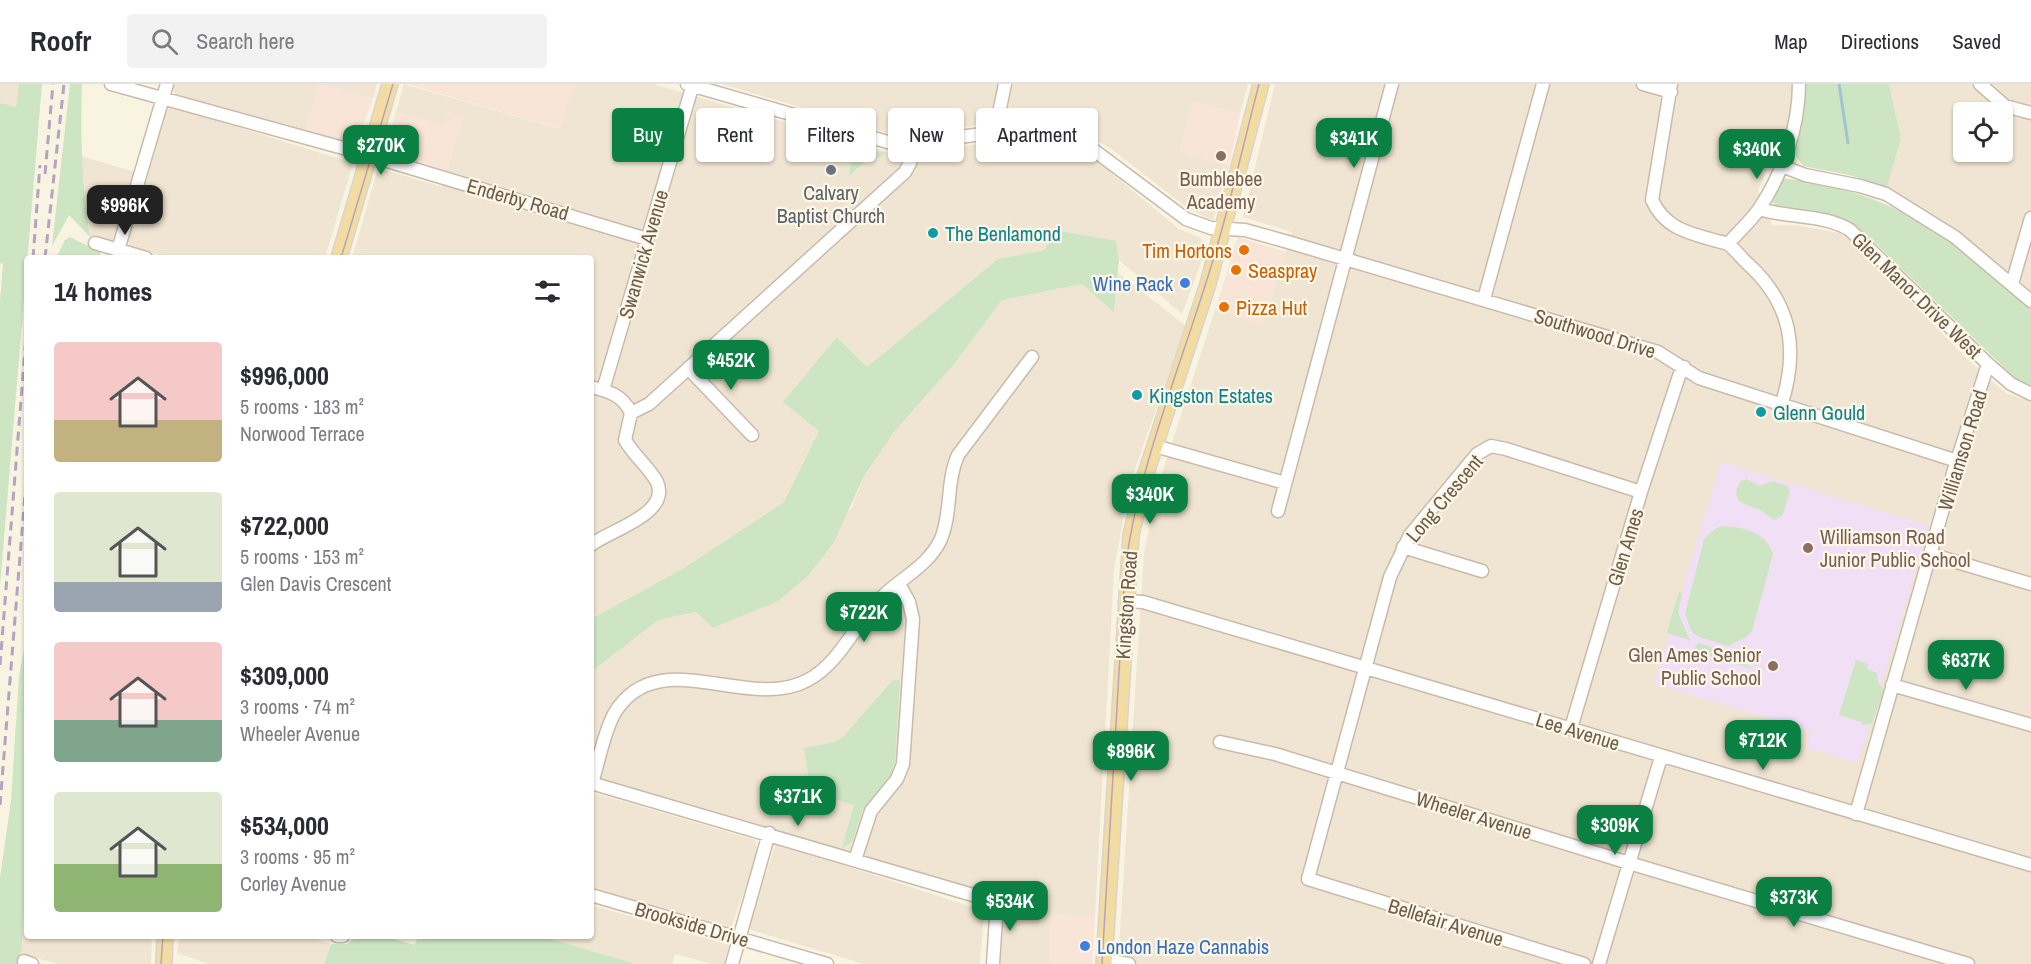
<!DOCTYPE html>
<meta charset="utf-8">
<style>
:root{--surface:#fff;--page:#f2f2f3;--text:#2b2b33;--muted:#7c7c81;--line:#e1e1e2;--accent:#0b8043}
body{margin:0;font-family:"Archivo Narrow",sans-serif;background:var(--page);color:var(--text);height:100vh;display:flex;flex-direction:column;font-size:22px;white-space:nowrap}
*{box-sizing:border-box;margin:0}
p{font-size:20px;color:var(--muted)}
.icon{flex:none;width:33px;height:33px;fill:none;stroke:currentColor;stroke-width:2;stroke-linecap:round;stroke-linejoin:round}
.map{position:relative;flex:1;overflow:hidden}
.drawer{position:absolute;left:24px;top:171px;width:570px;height:684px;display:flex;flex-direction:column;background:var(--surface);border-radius:6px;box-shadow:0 2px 4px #0004}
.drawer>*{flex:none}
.guide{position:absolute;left:612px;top:24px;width:570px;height:54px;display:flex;gap:12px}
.controls{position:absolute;left:1953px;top:18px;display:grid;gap:12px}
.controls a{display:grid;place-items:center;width:60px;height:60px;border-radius:6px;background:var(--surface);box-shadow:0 2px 4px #0004;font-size:30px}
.price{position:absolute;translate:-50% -51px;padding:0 14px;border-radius:12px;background:var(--accent);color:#fff;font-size:20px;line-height:39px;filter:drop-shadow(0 2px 3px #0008)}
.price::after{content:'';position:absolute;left:50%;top:36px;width:18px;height:14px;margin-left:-9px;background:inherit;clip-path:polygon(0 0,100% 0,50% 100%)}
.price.selected{background:#222;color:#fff}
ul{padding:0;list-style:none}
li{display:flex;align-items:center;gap:18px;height:150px;padding:0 30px}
li span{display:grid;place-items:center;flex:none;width:168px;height:120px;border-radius:6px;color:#555}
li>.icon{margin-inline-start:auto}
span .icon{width:72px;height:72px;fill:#fffc;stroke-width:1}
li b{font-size:26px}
h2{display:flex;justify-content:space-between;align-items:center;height:72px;padding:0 30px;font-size:26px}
.pill{padding:0 21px;border-radius:6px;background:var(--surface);box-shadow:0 2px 4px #0004;font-size:21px;line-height:54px}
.pill.selected{background:var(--accent);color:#fff}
header{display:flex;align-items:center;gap:36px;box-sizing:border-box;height:84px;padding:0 30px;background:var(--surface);border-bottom:2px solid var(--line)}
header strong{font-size:28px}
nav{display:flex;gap:33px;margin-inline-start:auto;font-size:21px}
.search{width:420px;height:54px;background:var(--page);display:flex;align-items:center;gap:15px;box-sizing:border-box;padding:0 21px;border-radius:6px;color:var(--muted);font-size:22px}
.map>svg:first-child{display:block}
.residential{fill:#f0e5d2;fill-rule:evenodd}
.commercial{fill:#f9e5d7}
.education{fill:#f0dff5}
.green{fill:#cde5c3}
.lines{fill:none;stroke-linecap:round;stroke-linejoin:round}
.stream{stroke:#a1c4d1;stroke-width:3}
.minor-casing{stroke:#c8bbab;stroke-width:15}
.major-casing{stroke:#d9d5d0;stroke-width:18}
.minor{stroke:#fff;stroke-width:12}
.major{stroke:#f2dca1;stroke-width:15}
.tram{stroke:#b6a3c1;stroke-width:1.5}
.rail{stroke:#b6a3c1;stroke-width:3;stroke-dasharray:9 6;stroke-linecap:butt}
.education-dot{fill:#8d6e63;stroke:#fdf7e8;stroke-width:2}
.worship-dot{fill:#6b7280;stroke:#fdf7e8;stroke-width:2}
.culture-dot{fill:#0f9aa8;stroke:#fdf7e8;stroke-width:2}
.food-dot{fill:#e8710a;stroke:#fdf7e8;stroke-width:2}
.shop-dot{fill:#3f7fe0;stroke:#fdf7e8;stroke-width:2}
.labels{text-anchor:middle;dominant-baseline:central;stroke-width:4.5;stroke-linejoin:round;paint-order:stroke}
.education-label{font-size:20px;fill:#785e54;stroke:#fdf7e8}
.worship-label{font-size:20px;fill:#5b616d;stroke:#fdf7e8}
.street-label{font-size:20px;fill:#6e5c4c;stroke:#fdf7e8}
.culture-label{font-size:20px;fill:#0d838f;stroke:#fdf7e8;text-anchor:start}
.food-label{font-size:20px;fill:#c56008;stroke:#fdf7e8;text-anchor:start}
.shop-label{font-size:20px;fill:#366cbe;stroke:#fdf7e8;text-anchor:end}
</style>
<header>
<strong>Roofr</strong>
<div class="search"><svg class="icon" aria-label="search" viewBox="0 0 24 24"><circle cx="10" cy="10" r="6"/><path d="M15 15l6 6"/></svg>Search here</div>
<nav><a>Map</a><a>Directions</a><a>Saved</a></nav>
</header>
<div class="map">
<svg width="2031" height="880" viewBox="0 0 2031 880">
<rect width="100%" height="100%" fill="#f9f3e2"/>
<!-- residential -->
<path class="residential" d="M 0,0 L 19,0 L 16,23 L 0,19 Z
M 173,0 L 377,0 L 373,14 L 320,0 L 304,48 L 176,10 L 172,6 Z
M 404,0 L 559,45 L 574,0 L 653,0 L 891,69 L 952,64 L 1016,54 L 1060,62 L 1092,73 L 1179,145 L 1201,154 L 1204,170 L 1182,230 L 1119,176 L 1116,157 L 998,175 L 867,283 L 837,253 L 819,347 L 784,418 L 684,484 L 591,535 L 591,174 L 352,174 L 378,84 L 442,103 L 463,33 L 448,29 L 444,42 L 396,28 Z
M 721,0 L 1248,0 L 1240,30 L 1193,18 L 1180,68 L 1229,82 L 1213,136 L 1190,126 L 1110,64 L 1075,45 L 1033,36 L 986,40 L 902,53 Z
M 1275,0 L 1805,0 L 1794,69 L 1777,62 L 1758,106 L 1772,141 L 1795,141 L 1845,150 L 1966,274 L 2007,310 L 2031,317 L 2031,880 L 1118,880 L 1144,469 L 1158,402 L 1215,226 L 1263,240 L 1292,148 L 1243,133 Z
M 1889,0 L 2031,0 L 2031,207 L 1987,171 L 1887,103 L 1901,55 ZM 1964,28 L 2002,28 L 2002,68 L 1964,68 Z
M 173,23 L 353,79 L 325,174 L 170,174 L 129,162 L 128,153 L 163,28 Z
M 81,72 L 135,88 L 114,158 L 90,153 Z
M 1118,189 L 1186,242 L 1129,401 L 1114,486 L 1095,832 L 1050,830 L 1050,880 L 1000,880 L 1000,820 L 985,808 L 591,693 L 591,588 L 658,535 L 696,528 L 851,425 L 864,392 L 894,348 L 955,279 L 1002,216 L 1082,200 L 1114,227 Z
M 591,708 L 755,756 L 759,766 L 731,844 L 591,803 Z
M 776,759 L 984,827 L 980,880 L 864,880 L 748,845 Z
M 27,792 L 27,852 L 152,852 L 151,880 L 58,880 L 20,869 Z
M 591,821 L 729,861 L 724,880 L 712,880 L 675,870 L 672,880 L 636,880 L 541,852 L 591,852 Z
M 180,852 L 306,852 L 331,860 L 324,880 L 209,880 L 177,869 Z"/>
<!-- commercial -->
<path class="commercial" d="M 320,0 L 373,14 L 357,60 L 352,61 L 304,48 Z
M 408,0 L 574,0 L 560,45 Z
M 1193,18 L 1240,30 L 1229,82 L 1179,68 Z
M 396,28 L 444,42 L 448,28 L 463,33 L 446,90 L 382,71 Z
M 1238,153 L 1286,168 L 1263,241 L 1215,226 Z
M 1050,830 L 1095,832 L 1092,880 L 1050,880 Z"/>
<!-- education -->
<path class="education" d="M 1721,378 L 1929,442 L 1858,679 L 1806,664 L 1810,647 L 1654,600 Z"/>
<!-- green -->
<path class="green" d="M 19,0 L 42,0 L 0,502 L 0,217 L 3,180 L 0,179 L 0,19 L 16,23 Z
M 70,0 L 82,0 C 80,52 82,101 90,153 L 69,131 L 52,162 Z
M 1805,0 L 1889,0 L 1901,55 L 1887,103 L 1849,91 L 1803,82 L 1794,69 Z
M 854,62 L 886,69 L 877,75 L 872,71 L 849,92 Z
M 1785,95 C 1797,95 1809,99 1821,101 C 1911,117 1963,167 2031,223 L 2031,303 L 2016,295 L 1873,157 L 1842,134 L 1775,123 L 1772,115 L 1780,98 Z
M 1054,146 L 1116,157 L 1119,176 L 1114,228 L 1082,200 L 1002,216 L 955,279 L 894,348 L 864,392 L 834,458 L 808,492 L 778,517 L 713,544 L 696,528 L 658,536 L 591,588 L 591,535 L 684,484 L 784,418 L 819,347 L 783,318 L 837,253 L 867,283 L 998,175 L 1045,166 Z
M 70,153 L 100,168 L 101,174 L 56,174 L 65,156 Z
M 1747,395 L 1759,402 L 1773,397 L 1787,402 L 1790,407 L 1783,430 L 1776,436 C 1767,433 1766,429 1760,426 C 1746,420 1727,418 1741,397 Z
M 1722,442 C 1742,443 1767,448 1773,470 L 1752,547 L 1746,553 L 1728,562 L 1699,553 L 1692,548 L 1685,530 L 1704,455 L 1715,445 Z
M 1679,507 L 1682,510 L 1678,529 L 1690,556 L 1667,549 Z
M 27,550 L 27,792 L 20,880 L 0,880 L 0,794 L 11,717 L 19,592 Z
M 1698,559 L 1733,570 L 1753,585 L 1693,567 Z
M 1856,576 L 1868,580 L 1867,585 L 1877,589 L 1878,599 L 1884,606 L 1872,639 L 1862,641 L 1862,638 L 1839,631 Z
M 893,596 L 900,596 L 895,678 L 891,690 L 863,725 L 852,758 L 842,764 L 854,721 L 811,708 L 804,664 L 835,658 L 844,652 Z
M 358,852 L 385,852 L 414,861 L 419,852 L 541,852 L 636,880 L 324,880 L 331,860 L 347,860 Z"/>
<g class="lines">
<!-- stream -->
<path class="stream" d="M 1839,0 L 1848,59"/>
<!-- minor casing -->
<g class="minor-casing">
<path id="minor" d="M 111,0 L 354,67 L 647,155
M 687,0 L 898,61 L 1021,45 L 1070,54 L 1091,64 L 1186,135 L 1211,144 L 1245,146 L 1288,158 L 1658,268 L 1699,294 L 1957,377
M 1643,0 L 1671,8
M 1671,0 L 1652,116 C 1664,142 1684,148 1710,155 C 1716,157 1723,158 1728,160 C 1735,165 1741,174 1748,180 C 1792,220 1799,266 1781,322
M 1980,0 L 2005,22 L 2031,29
M 1003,48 L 1000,24 L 1005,0
M 1782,82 L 1805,91 L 1860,102 L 1886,110 L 1955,153 L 2031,217
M 1759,125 C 1788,134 1824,130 1850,146 L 1988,280 L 2011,300 L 2031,310
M 95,159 L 146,174
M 1728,160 C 1738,148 1750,138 1759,125 C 1783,89 1799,43 1799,0
M 118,166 L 167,0
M 2012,200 L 2031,134
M 1484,215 L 1543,0
M 688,284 L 752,351
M 591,303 C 608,307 623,311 631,329
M 603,306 L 693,0
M 631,329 L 649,320 L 905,88 L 910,79 L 912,60
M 1155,362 L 1285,399
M 1278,427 L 1392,0
M 591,461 C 610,446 671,430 657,398 C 649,383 634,372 625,356 L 631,329
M 1403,463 L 1482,487
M 1930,470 L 2031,500
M 1125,517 L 1143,518 L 2031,781
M 1892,601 L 2031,641
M 1571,644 L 1641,408 L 1679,292 L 1684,283
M 1220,658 L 1275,670 L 1629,779 L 1968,880
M 591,699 L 983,814 L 992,819 L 996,834 L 993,880
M 592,699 C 599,677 603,651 614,630 C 657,557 748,629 808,596 C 840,579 855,540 880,515 C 900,494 928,483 941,455 C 952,428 946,398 958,371 L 1032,273
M 1856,730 L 1954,386 L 1988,280
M 855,776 L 871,727 L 897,695 L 903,680 L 913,535 L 909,518 L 899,500
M 591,811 L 827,880
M 337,852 L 343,852
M 1105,876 L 1129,880
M 24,877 L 32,880
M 732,880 L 769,749
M 1584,880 L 1308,795 L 1390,493 L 1410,451 L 1477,370 L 1491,362 L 1506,365 L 1641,408
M 1599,880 L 1661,673"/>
</g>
<!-- major casing -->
<g class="major-casing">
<path id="major" d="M 339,174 L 390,0
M 164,880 L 165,852
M 1104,880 L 1131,451 L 1146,389 L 1208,200 L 1261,0"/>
</g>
<!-- minor -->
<use href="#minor" class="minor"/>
<!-- major -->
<use href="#major" class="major"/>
<!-- tram -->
<path class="tram" d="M 341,174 L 393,0
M 161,880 L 163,852
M 1102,880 L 1125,486 C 1137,391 1173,302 1202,211 C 1225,142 1241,70 1259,0"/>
<!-- rail -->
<path class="rail" d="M 45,90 L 53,0
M 33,174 L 40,81
M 45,174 L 64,0
M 0,581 L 27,240
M 0,721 L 27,385"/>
</g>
<!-- markers -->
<g class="education-dot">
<circle cx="1221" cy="72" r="6"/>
<circle cx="1808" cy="464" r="6"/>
<circle cx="1773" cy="582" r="6"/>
</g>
<circle class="worship-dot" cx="831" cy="86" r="6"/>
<g class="culture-dot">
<circle cx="933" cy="149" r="6"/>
<circle cx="1137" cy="311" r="6"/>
<circle cx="1761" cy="328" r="6"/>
</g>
<g class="food-dot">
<circle cx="1244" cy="166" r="6"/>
<circle cx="1236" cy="186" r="6"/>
<circle cx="1224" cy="223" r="6"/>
</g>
<g class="shop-dot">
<circle cx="1185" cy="199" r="6"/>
<circle cx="1085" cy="862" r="6"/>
</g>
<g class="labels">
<!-- education labels -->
<g class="education-label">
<text x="1221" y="94">Bumblebee<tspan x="1221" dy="23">Academy</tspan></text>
<text x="1820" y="452" text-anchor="start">Williamson Road<tspan x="1820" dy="23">Junior Public School</tspan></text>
<text x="1761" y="570" text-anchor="end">Glen Ames Senior<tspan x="1761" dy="23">Public School</tspan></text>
</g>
<!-- worship labels -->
<g class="worship-label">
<text x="831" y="108">Calvary<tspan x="831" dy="23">Baptist Church</tspan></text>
</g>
<!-- street labels -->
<g class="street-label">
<text transform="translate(518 115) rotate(16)">Enderby Road</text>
<text transform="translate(643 170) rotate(-74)">Swanwick Avenue</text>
<text transform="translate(1917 211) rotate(44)">Glen Manor Drive West</text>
<text transform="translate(1595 249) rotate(17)">Southwood Drive</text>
<text transform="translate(1962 366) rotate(-73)">Williamson Road</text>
<text transform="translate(1444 414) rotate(-50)">Long Crescent</text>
<text transform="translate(1625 463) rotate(-73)">Glen Ames</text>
<text transform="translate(1126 521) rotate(-86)">Kingston Road</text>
<text transform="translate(1578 647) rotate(17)">Lee Avenue</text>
<text transform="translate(1474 731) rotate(17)">Wheeler Avenue</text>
<text transform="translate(1446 838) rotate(17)">Bellefair Avenue</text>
<text transform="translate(692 840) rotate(16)">Brookside Drive</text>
</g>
<!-- culture labels -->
<g class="culture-label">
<text x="945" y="149">The Benlamond</text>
<text x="1149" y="311">Kingston Estates</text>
<text x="1773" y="328">Glenn Gould</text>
</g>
<!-- food labels -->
<g class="food-label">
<text x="1232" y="166" text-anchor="end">Tim Hortons</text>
<text x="1248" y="186">Seaspray</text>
<text x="1236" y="223">Pizza Hut</text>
</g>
<!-- shop labels -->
<g class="shop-label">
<text x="1173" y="199">Wine Rack</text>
<text x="1097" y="862" text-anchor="start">London Haze Cannabis</text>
</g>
</g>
</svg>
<div class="controls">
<a><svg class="icon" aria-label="locate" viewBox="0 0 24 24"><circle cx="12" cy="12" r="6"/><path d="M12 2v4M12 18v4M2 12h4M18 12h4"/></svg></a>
</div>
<b class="price" style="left:1354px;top:85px">$341K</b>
<b class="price" style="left:381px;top:92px">$270K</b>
<b class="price" style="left:1757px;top:96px">$340K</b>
<b class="price selected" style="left:125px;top:152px">$996K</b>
<b class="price" style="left:731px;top:307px">$452K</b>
<b class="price" style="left:1150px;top:441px">$340K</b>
<b class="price" style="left:864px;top:559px">$722K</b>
<b class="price" style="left:1966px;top:607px">$637K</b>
<b class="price" style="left:1763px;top:687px">$712K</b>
<b class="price" style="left:1131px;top:698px">$896K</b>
<b class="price" style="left:798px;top:743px">$371K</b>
<b class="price" style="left:1615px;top:772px">$309K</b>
<b class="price" style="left:1794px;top:844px">$373K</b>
<b class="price" style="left:1010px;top:848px">$534K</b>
<div class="guide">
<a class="pill selected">Buy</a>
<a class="pill">Rent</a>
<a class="pill">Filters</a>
<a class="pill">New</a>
<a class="pill">Apartment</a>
</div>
<section class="drawer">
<h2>14 homes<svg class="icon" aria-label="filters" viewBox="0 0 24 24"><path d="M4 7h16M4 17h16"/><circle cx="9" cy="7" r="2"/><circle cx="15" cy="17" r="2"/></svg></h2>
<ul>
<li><span style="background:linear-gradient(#f6c9c9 65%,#c2b280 0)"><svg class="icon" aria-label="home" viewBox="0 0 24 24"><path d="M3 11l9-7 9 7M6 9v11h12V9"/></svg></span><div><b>$996,000</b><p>5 rooms · 183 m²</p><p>Norwood Terrace</p></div></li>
<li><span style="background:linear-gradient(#dfe7d0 75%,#9aa5b1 0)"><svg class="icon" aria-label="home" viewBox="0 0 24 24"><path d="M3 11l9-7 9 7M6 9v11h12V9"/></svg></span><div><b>$722,000</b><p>5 rooms · 153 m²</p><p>Glen Davis Crescent</p></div></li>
<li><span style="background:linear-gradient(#f6c9c9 65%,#7fa58c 0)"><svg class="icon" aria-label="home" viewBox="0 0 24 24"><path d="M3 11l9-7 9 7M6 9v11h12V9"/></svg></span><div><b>$309,000</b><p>3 rooms · 74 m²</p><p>Wheeler Avenue</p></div></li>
<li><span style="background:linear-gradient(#dfe7d0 60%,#8fb573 0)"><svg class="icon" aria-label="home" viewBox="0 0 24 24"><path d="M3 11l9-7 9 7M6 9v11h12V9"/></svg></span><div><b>$534,000</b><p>3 rooms · 95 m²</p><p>Corley Avenue</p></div></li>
</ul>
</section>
</div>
